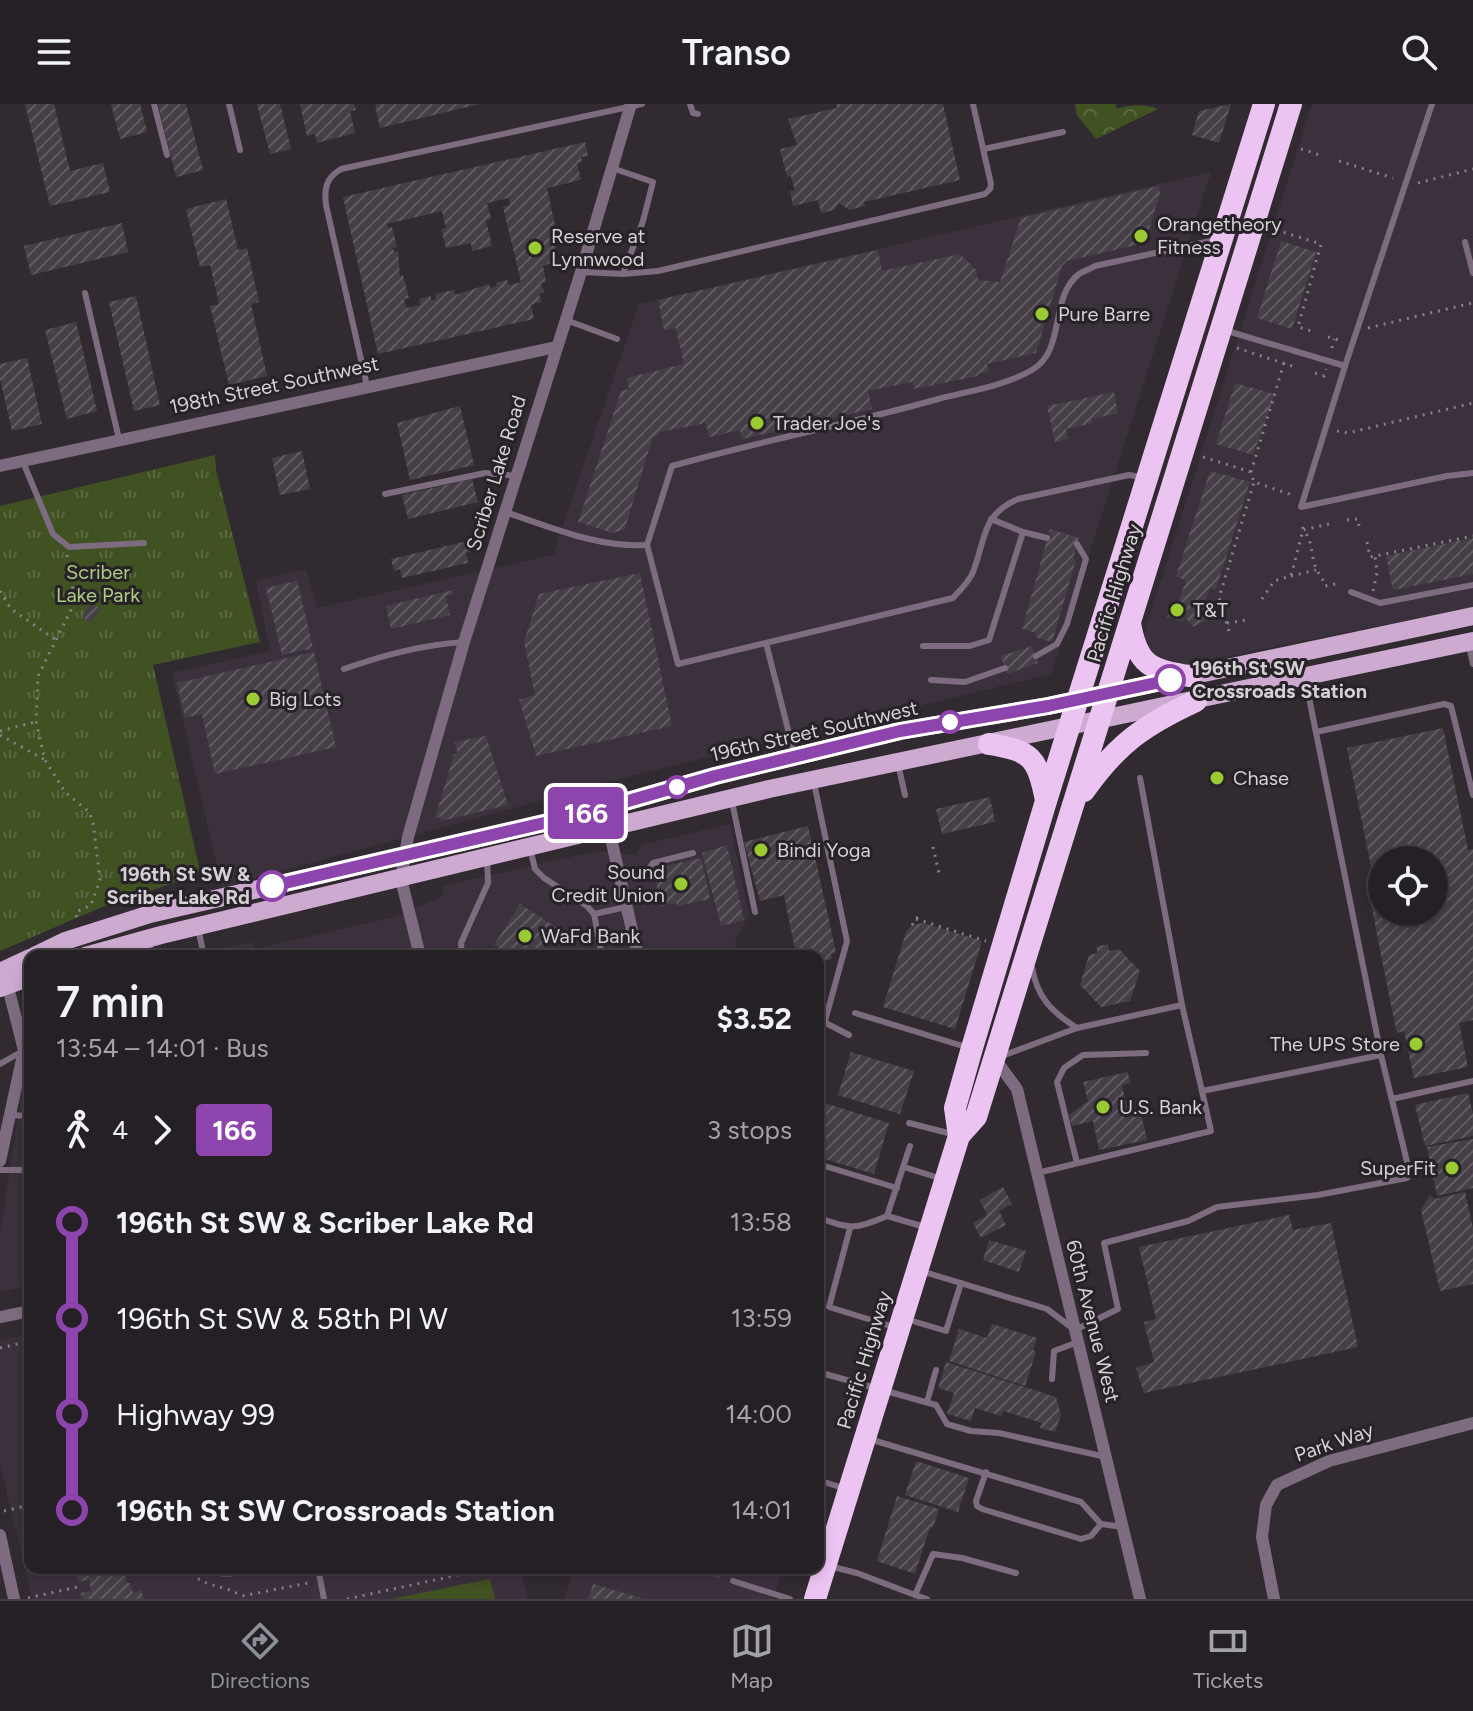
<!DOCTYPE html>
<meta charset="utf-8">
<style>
:root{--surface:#252025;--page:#2d282d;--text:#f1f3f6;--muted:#a3a3a7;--line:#423e42;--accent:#8c9099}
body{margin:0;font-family:Figtree,sans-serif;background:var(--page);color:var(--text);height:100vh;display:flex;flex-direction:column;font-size:30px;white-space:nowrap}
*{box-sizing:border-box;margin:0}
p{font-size:26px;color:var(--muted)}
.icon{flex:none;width:44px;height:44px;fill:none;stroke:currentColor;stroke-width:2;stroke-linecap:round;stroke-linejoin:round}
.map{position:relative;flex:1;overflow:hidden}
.details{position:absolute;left:24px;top:846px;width:800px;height:624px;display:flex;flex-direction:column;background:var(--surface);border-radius:16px;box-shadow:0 4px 12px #0003,0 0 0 2px var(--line)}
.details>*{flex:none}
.badge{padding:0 16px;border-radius:6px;font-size:28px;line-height:52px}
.buttons{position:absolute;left:1368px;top:742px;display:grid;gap:16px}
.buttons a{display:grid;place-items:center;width:80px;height:80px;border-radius:50%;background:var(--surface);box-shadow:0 4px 12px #0003,0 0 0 2px var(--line);font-size:40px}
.map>.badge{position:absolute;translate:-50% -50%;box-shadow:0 0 0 4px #fff}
.legs{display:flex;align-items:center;gap:12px;height:88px;padding:0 32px;font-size:26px}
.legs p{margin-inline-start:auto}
.headline{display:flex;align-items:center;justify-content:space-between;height:136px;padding:0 32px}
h1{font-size:44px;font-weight:600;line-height:60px}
ul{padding:0 32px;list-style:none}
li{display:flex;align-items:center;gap:28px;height:96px;font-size:30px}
li i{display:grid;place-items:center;width:12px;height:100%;margin:0 10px;background:currentColor}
li i::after{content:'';width:20px;height:20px;margin:-10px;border:6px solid;border-radius:50%;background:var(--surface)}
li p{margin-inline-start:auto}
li:first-child i{background:linear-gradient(#0000 50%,currentColor 0)}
li:last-child i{background:linear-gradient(currentColor 50%,#0000 0)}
header{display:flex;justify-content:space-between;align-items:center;height:104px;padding:0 32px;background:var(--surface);font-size:36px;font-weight:600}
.tabs{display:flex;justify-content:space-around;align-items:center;height:112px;border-top:2px solid var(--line);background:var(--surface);font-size:22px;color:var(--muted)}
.tabs a{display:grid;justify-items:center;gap:4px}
.tabs .on{color:var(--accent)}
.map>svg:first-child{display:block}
.built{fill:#3b313d}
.grass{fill:#405122}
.forest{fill:url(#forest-crowns)}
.park{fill:url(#park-tufts)}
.building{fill:url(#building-hatch);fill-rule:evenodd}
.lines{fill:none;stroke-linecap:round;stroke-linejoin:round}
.path{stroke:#878287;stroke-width:3;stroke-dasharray:2 6;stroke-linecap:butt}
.lane{stroke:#7d6c7f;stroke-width:6}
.street{stroke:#7d6c7f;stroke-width:12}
.primary{stroke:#cdabd1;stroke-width:18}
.highway{stroke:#ecc4f2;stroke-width:22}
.line-1-casing{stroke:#fff;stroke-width:18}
.line-1{stroke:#8e44ad;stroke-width:12}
.poi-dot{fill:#9bcb33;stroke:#272128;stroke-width:3}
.stop-1-dot{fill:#fff;stroke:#8e44ad;stroke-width:4}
.labels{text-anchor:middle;stroke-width:6;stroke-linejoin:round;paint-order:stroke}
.poi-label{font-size:20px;fill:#d4d0d4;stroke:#272128;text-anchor:start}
.street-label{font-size:20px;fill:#d4d0d4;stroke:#272128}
.park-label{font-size:20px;fill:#aecc80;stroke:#272128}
.stop-label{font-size:20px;font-weight:bold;fill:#d4d0d4;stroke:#272128;text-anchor:start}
</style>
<header><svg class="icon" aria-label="menu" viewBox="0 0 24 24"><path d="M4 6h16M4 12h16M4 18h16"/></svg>Transo<svg class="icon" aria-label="search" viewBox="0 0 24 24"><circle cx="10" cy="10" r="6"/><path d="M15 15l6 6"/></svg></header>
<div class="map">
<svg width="1473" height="1495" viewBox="0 0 1473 1495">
<defs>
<pattern id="forest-crowns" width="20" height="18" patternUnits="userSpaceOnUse" patternTransform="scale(2)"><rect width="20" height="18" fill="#405122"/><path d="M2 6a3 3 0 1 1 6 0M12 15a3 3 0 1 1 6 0" fill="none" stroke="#5b6941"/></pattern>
<pattern id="park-tufts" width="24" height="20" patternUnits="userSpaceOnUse" patternTransform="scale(2)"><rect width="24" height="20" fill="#405122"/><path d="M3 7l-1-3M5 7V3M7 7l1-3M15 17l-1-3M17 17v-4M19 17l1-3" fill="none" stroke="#5b6941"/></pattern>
<pattern id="building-hatch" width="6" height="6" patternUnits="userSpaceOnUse" patternTransform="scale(2)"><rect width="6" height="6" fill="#463f47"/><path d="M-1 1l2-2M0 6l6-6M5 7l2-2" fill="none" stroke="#605a61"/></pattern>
</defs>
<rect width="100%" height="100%" fill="#312b31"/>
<g class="built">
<path d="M1312,0H1473V503L1178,562L1157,559L1144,534L1145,527Z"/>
<path d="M1211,68L1051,570L635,671L222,783L172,569L270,547L256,477L306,465L317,504L553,451L639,200Z"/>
<path d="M730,720L749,811L735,836L740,852H188L252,838L255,845L398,812L443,792L442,782L597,747L636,751L641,741Z"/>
<path d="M30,930V1181L0,1188V1133Z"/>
<path d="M30,1230V1464H520L528,1495H32L0,1359V1237Z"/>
<path d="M573,1464H783L773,1495H565Z"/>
</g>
<path class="grass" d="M490,1475L495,1495H391Z"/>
<path class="forest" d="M1075,0H1115L1117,5C1130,0 1146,0 1158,5L1096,35L1077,11Z"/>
<path class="park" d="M215,351L216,366L260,538L153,561L200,767L180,777L102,803L0,847V402Z"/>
<g class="building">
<path d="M25,0H54L70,67L103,59L110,88L50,102Z"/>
<path d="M111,0H140L147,28L120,35Z"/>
<path d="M158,0H186L203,66L176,73Z"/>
<path d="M257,0H280L291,45L270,50Z"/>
<path d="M300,0H354L356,6L350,7L355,29L317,39L315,30L307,32Z"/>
<path d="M480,0L380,24L375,1L378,0Z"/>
<path d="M836,0H943L960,76L864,98L865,102L849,106L839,99L834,106L821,109L818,96L793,102L790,87H795L791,72L787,73L780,45L797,41L788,15L837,4Z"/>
<path d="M1231,0L1219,39L1192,31L1199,7Z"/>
<path d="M585,38L588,52L581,53L582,58L577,59L581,76L547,84L556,126L552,127L556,144L551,159L543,162L546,178L541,179L544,188L539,190L541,198L531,201L534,215L378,250L343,93ZM509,94L510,101L503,103L521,178L509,181L507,176L496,179L497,182L490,184L489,180L455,191L454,186L435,190L436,195L431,196V192L419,195L420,201L406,204L404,195L409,194L403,171L400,172L398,147L394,148L393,144L397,143L392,123L388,124L387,120L442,107L446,124L441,125L446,144L471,139L472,147L492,142L486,116L491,115L487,99Z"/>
<path d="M1159,82L1160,89L1145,139L1067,157L1062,162L1036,249L987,260L989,267L978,270V272L914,285L912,278L868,287L872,305L820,317L818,311L775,321L777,327L742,335L740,326L709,333L706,319L660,328L652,335L625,425L613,429L578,418L621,287L629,285L627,274L684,260L676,224L664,226L658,196L878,146L882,167L960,150L976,166L978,176L1000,178L1021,114Z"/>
<path d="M226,95L238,146L247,144L259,198L251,200L267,272L229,281L210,202L219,200L210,161L200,163L186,105Z"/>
<path d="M122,119L128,148L31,171L24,142Z"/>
<path d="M1281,137L1316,148L1292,225L1257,214Z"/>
<path d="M136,192L160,301L134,307L109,198Z"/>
<path d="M76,218L97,307L67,315L45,226Z"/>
<path d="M27,254L42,320L12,327L0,275V260Z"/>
<path d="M1235,279L1275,290L1253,351L1216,340Z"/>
<path d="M1114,288L1118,309L1092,315L1093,319L1066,325L1068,335L1055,338L1047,302Z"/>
<path d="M460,302L474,361L410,376L397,319Z"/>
<path d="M302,347L310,385L280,391L272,354Z"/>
<path d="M1210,367L1250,378L1216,485L1210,484L1205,498L1215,512L1193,523L1184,512L1183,518L1167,513L1174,499L1177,500L1186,477L1176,472Z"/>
<path d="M472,375L478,398L408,415L402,391Z"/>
<path d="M1050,425L1079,434L1073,455L1076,456L1052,538L1035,533L1036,529L1022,525Z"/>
<path d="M1473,434V470L1393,486L1386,452Z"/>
<path d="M468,437L470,448L466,449L468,459L402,474L400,465L394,467L391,455Z"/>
<path d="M640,469L672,622L536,652L519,596L535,591L524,538L539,490Z"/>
<path d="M297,477L313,544L282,551L266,484Z"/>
<path d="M453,486L454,490L446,492L450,511L391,525L386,502Z"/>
<path d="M92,499L101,505L90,519L82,512Z"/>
<path d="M1032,542L1038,559L1007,570L1001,552Z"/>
<path d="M314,548L336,643L215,670L202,610L185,614L177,579Z"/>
<path d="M1443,624L1468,746L1473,745V916L1459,919L1468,963L1414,974L1404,927L1397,929L1392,906L1366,775L1378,773L1377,766L1372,767L1347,644ZM1382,756H1434V808H1382Z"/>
<path d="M486,632L508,701L441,717L440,713L435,714L454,650H458L454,638Z"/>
<path d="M990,693L995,718L942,730L936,705Z"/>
<path d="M808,722L836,848L831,850L832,855L818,858V852L790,850L795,846L784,791L760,797L744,738Z"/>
<path d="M727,741L744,816L721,822L702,749Z"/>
<path d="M701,754L710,795L677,802V799L661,802L653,765Z"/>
<path d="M520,800L556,823L538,852H513L494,841Z"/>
<path d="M923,819L982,837L955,925L883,903L906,828L912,821Z"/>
<path d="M1108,840L1109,847L1119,845L1140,867L1130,897L1101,903L1080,881L1089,851L1098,849L1096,843Z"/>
<path d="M851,948L914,967L900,1010L838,991Z"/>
<path d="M1128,968L1130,979L1122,981L1129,1012L1141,1010L1147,1036L1099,1046L1093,1017L1072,1022L1069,1011L1088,997L1083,978Z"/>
<path d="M1468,989L1473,1010V1032L1425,1042L1415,1001Z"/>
<path d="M818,997L889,1019L874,1070L818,1053Z"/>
<path d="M1473,1035V1084L1437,1092L1427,1043Z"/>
<path d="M1003,1083L1012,1100L999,1107L1006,1121L981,1134L973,1119L987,1111L980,1096Z"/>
<path d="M1465,1088L1473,1124V1180L1440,1187L1421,1106L1430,1091L1434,1095Z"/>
<path d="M1289,1111L1293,1126L1331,1119L1358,1243L1144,1289L1136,1264L1154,1258L1144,1218L1156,1215L1139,1143Z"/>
<path d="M989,1136L1026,1147L1019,1168L983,1156Z"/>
<path d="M992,1220L1037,1234L1033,1246L1036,1248L1025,1282L949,1257L959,1225L987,1234Z"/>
<path d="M946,1258L1056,1293L1061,1311L1055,1328L1040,1324L1042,1319L1003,1307L1001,1312L975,1304L971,1317L947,1310L954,1289L938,1284Z"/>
<path d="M916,1357L969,1374L958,1408L905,1391Z"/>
<path d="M897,1392L939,1405L933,1424L930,1423L915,1470L877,1457Z"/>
<path d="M75,1464H128L129,1467L125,1468L127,1479H130L133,1489L141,1486L144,1495H82L81,1489L91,1487L89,1476L78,1478Z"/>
<path d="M687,1464H723L720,1475Z"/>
<path d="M593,1480L641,1494L640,1495H588Z"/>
</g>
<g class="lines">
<g class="path">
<path d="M1301,45L1323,52"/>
<path d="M1339,57L1393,74"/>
<path d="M1418,79L1473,65"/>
<path d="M1276,126L1321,140L1298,223L1311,227"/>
<path d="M1368,224L1472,199"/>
<path d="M1328,233L1342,237"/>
<path d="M1237,244L1298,264"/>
<path d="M1332,244L1334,235"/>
<path d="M1284,259L1251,368L1254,378L1289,390L1291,395"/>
<path d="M1315,269L1324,272L1326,265"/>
<path d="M1337,327L1348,329L1473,299"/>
<path d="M1203,353L1251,368"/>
<path d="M1347,416L1358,415L1359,422"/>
<path d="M1329,420L1303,426C1314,437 1310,451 1316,464C1319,471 1323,474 1325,482L1340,479"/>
<path d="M1367,438L1370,453L1473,432"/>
<path d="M67,451L75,498L38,572L36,618L45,656L65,688L89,708L93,718L100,776L91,801L76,808L77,816"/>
<path d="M1291,472L1316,466"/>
<path d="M0,487L11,505L56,536"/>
<path d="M1373,487L1377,469L1375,452"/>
<path d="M1262,495L1274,477L1291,472L1303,426L1302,417"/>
<path d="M1227,519L1246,516"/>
<path d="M1229,527L1219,494L1254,378"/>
<path d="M0,627L35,618"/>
<path d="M0,631L45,656"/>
<path d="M933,743L939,769L935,771"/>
<path d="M916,815L986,837"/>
<path d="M912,821L919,811"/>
<path d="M0,1244L30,1237"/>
<path d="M4,1407L30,1401"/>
<path d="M186,1464C204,1485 220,1479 242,1492L308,1479"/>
<path d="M28,1494L82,1482"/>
<path d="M347,1495L467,1469L471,1464"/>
</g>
<g class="lane">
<path d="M154,0L167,51"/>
<path d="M229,0L240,46"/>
<path d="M690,0L693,9L698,10"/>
<path d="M984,45L1063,28"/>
<path d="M612,64L653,78L643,117L623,170"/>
<path d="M1465,138L1473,169"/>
<path d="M581,168L623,170L658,167L985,90L990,85L991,80L973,0"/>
<path d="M85,189L119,335"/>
<path d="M566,216L617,235"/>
<path d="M1224,226L1345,262L1432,0"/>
<path d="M1345,262L1301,403L1447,372L1473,369"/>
<path d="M367,282L326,101C324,84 326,74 341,65L642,0"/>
<path d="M23,358L53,430L69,443L144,439"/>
<path d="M1140,373L1129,371L1018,395C981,411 986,435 973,468C969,478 960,486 953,494L678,560L647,441L672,362C760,337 850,320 938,295C969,287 1004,282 1032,266C1066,247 1049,193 1079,170C1084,167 1090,165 1095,162L1215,136"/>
<path d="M385,390L485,369L517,372"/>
<path d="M505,408C551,423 598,444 647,441"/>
<path d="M1023,428L1047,434"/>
<path d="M1351,488L1380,499L1473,481"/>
<path d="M766,539L794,649"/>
<path d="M923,542H970L989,536L1023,428L991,415"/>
<path d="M1469,542L1473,560"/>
<path d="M1036,552L1057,540L1067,520L1086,455L1077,440"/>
<path d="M344,565C384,551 421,541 464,538"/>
<path d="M931,576L965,578L1005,564"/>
<path d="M1316,628L1444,600L1451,602L1473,691"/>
<path d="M898,660L905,691"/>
<path d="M1140,674L1182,901"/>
<path d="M814,679L847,837L825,917"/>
<path d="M732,698L755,808"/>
<path d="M530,744L535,765L544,774L587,802L594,810L602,852"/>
<path d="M620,776L646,769L653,759L693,749"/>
<path d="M594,810L626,803"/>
<path d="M198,824L204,852"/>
<path d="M149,838L151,852"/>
<path d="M462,852L461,839L488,779L487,754"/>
<path d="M1032,863C1037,894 1052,908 1077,924"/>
<path d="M855,909L966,943"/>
<path d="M818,915L849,931"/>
<path d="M1002,952L1077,924L1182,901L1202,987"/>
<path d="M0,960L21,948"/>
<path d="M1392,995L1473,977"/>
<path d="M10,1011L30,1012"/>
<path d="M909,1019L956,1031"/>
<path d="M910,1042L887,1112L925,1123"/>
<path d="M1077,1059L1057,978L1064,964L1083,951L1146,949"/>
<path d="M818,1060L897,1084"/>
<path d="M904,1063L942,1075"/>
<path d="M0,1066H30"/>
<path d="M1037,1069L1211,1027L1202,987L1381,951L1305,574"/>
<path d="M818,1114C852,1125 854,1126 887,1112"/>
<path d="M850,1124L829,1203L897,1224"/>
<path d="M924,1168L1047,1205L1075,1226L1118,1205L1104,1139L1188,1117L1217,1103L1318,1091L1407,1074L1409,1066L1381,951"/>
<path d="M906,1215L946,1227L961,1179"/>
<path d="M818,1268L936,1301L947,1320L971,1327L999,1329L1106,1353"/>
<path d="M1052,1275L1054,1247L1078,1238"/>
<path d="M927,1298L936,1266"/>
<path d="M869,1335L1081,1398L1101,1420L1123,1423"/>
<path d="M986,1368L976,1397L977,1402L982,1405L1081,1435L1091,1432L1101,1420"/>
<path d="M818,1376L846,1385"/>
<path d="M829,1462L857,1469L915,1491L933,1450L962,1454L1016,1469"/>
<path d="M208,1464C222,1475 241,1467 258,1464"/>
<path d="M318,1464L324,1495"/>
<path d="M733,1477L790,1495"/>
<path d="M915,1491L927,1495"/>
</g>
<g class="street">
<path d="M0,362L556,243"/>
<path d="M609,726L638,852"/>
<path d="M420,852L401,775L408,733L464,538L581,168L631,0"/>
<path d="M995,955L1017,985L1140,1495"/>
<path d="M0,1057L24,946L8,883"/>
<path d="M0,1213L30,1207"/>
<path d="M0,1431L14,1495"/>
<path d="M1274,1495L1262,1433L1266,1401L1277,1381L1329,1357L1473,1319"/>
</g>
<g class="primary">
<path d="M34,852L65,837L150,810L583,710L715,672L900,627L1048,602L1473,512"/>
<path d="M85,852L161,831L769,685L1473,537"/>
<path d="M0,868L30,854"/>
<path d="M0,884L30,873"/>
</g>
<g class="highway">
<path d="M1130,519C1137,560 1150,567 1190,572"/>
<path d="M989,640C1032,647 1037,653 1046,696"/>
<path d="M1084,687C1117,640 1144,621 1196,597"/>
<path d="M959,1032L955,1004L972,944L1046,697L1264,0"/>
<path d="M815,1495L959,1032L976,1013L1291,0"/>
</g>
</g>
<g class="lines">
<g class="line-1-casing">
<path id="line-1" d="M272,782L583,710L715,672L900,627L1048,602L1170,576"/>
</g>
<use href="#line-1" class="line-1"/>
</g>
<g class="poi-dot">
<circle cx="1141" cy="132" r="8"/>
<circle cx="535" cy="144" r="8"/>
<circle cx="1042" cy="210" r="8"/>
<circle cx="757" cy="319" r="8"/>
<circle cx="1177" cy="506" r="8"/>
<circle cx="253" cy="595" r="8"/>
<circle cx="1217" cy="674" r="8"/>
<circle cx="761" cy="746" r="8"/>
<circle cx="681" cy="780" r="8"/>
<circle cx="525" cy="832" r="8"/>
<circle cx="1416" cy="940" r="8"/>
<circle cx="1103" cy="1003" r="8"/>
<circle cx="1452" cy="1064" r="8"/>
</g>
<g class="stop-1-dot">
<circle cx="1170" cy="576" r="14"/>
<circle cx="950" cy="618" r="10"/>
<circle cx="677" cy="683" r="10"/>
<circle cx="272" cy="782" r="14"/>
</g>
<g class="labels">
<g class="poi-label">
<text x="1157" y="127">Orangetheory<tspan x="1157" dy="23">Fitness</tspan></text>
<text x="551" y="139">Reserve at<tspan x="551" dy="23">Lynnwood</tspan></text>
<text x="1058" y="217">Pure Barre</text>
<text x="773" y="326">Trader Joe's</text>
<text x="1193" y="513">T&amp;T</text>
<text x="269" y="602">Big Lots</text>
<text x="1233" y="681">Chase</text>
<text x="777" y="753">Bindi Yoga</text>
<text x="665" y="775" text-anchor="end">Sound<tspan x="665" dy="23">Credit Union</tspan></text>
<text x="541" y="839">WaFd Bank</text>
<text x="1400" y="947" text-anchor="end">The UPS Store</text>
<text x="1119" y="1010">U.S. Bank</text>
<text x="1436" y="1071" text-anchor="end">SuperFit</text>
</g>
<g class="street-label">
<text transform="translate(274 281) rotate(-12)" y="7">198th Street Southwest</text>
<text transform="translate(496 369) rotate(-73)" y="7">Scriber Lake Road</text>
<text transform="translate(1114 489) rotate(-73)" y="7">Pacific Highway</text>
<text transform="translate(814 627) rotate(-13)" y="7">196th Street Southwest</text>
<text transform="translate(1093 1217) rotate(76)" y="7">60th Avenue West</text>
<text transform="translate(864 1256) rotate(-73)" y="7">Pacific Highway</text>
<text transform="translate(1334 1338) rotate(-19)" y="7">Park Way</text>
</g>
<g class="park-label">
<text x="98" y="475">Scriber<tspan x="98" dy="23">Lake Park</tspan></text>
</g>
<g class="stop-label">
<text x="1192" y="571">196th St SW<tspan x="1192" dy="23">Crossroads Station</tspan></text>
<text x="250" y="777" text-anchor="end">196th St SW &amp;<tspan x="250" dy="23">Scriber Lake Rd</tspan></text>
</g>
</g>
</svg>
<div class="buttons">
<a><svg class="icon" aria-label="locate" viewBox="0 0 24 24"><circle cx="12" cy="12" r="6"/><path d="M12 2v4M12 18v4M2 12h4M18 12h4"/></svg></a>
</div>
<b class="badge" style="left:586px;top:709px;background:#8e44ad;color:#fff">166</b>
<section class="details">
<div class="headline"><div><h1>7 min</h1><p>13:54 – 14:01 · Bus</p></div><b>$3.52</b></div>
<div class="legs"><svg class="icon" aria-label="walk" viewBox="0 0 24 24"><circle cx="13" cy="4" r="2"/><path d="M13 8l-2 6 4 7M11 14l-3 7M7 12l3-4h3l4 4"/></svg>4<svg class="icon" aria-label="forward" viewBox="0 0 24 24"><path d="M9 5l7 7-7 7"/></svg><b class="badge" style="background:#8e44ad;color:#fff">166</b><p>3 stops</p></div>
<ul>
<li><i style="color:#8e44ad"></i><b>196th St SW &amp; Scriber Lake Rd</b><p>13:58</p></li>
<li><i style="color:#8e44ad"></i><span>196th St SW &amp; 58th Pl W</span><p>13:59</p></li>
<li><i style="color:#8e44ad"></i><span>Highway 99</span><p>14:00</p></li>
<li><i style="color:#8e44ad"></i><b>196th St SW Crossroads Station</b><p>14:01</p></li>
</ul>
</section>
</div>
<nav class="tabs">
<a class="on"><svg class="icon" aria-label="directions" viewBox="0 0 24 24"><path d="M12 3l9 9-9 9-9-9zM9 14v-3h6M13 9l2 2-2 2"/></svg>Directions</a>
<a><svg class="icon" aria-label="map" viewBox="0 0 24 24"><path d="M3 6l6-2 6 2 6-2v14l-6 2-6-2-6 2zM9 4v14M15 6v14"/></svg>Map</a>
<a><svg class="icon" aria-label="tickets" viewBox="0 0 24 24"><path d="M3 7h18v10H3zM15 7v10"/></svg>Tickets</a>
</nav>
